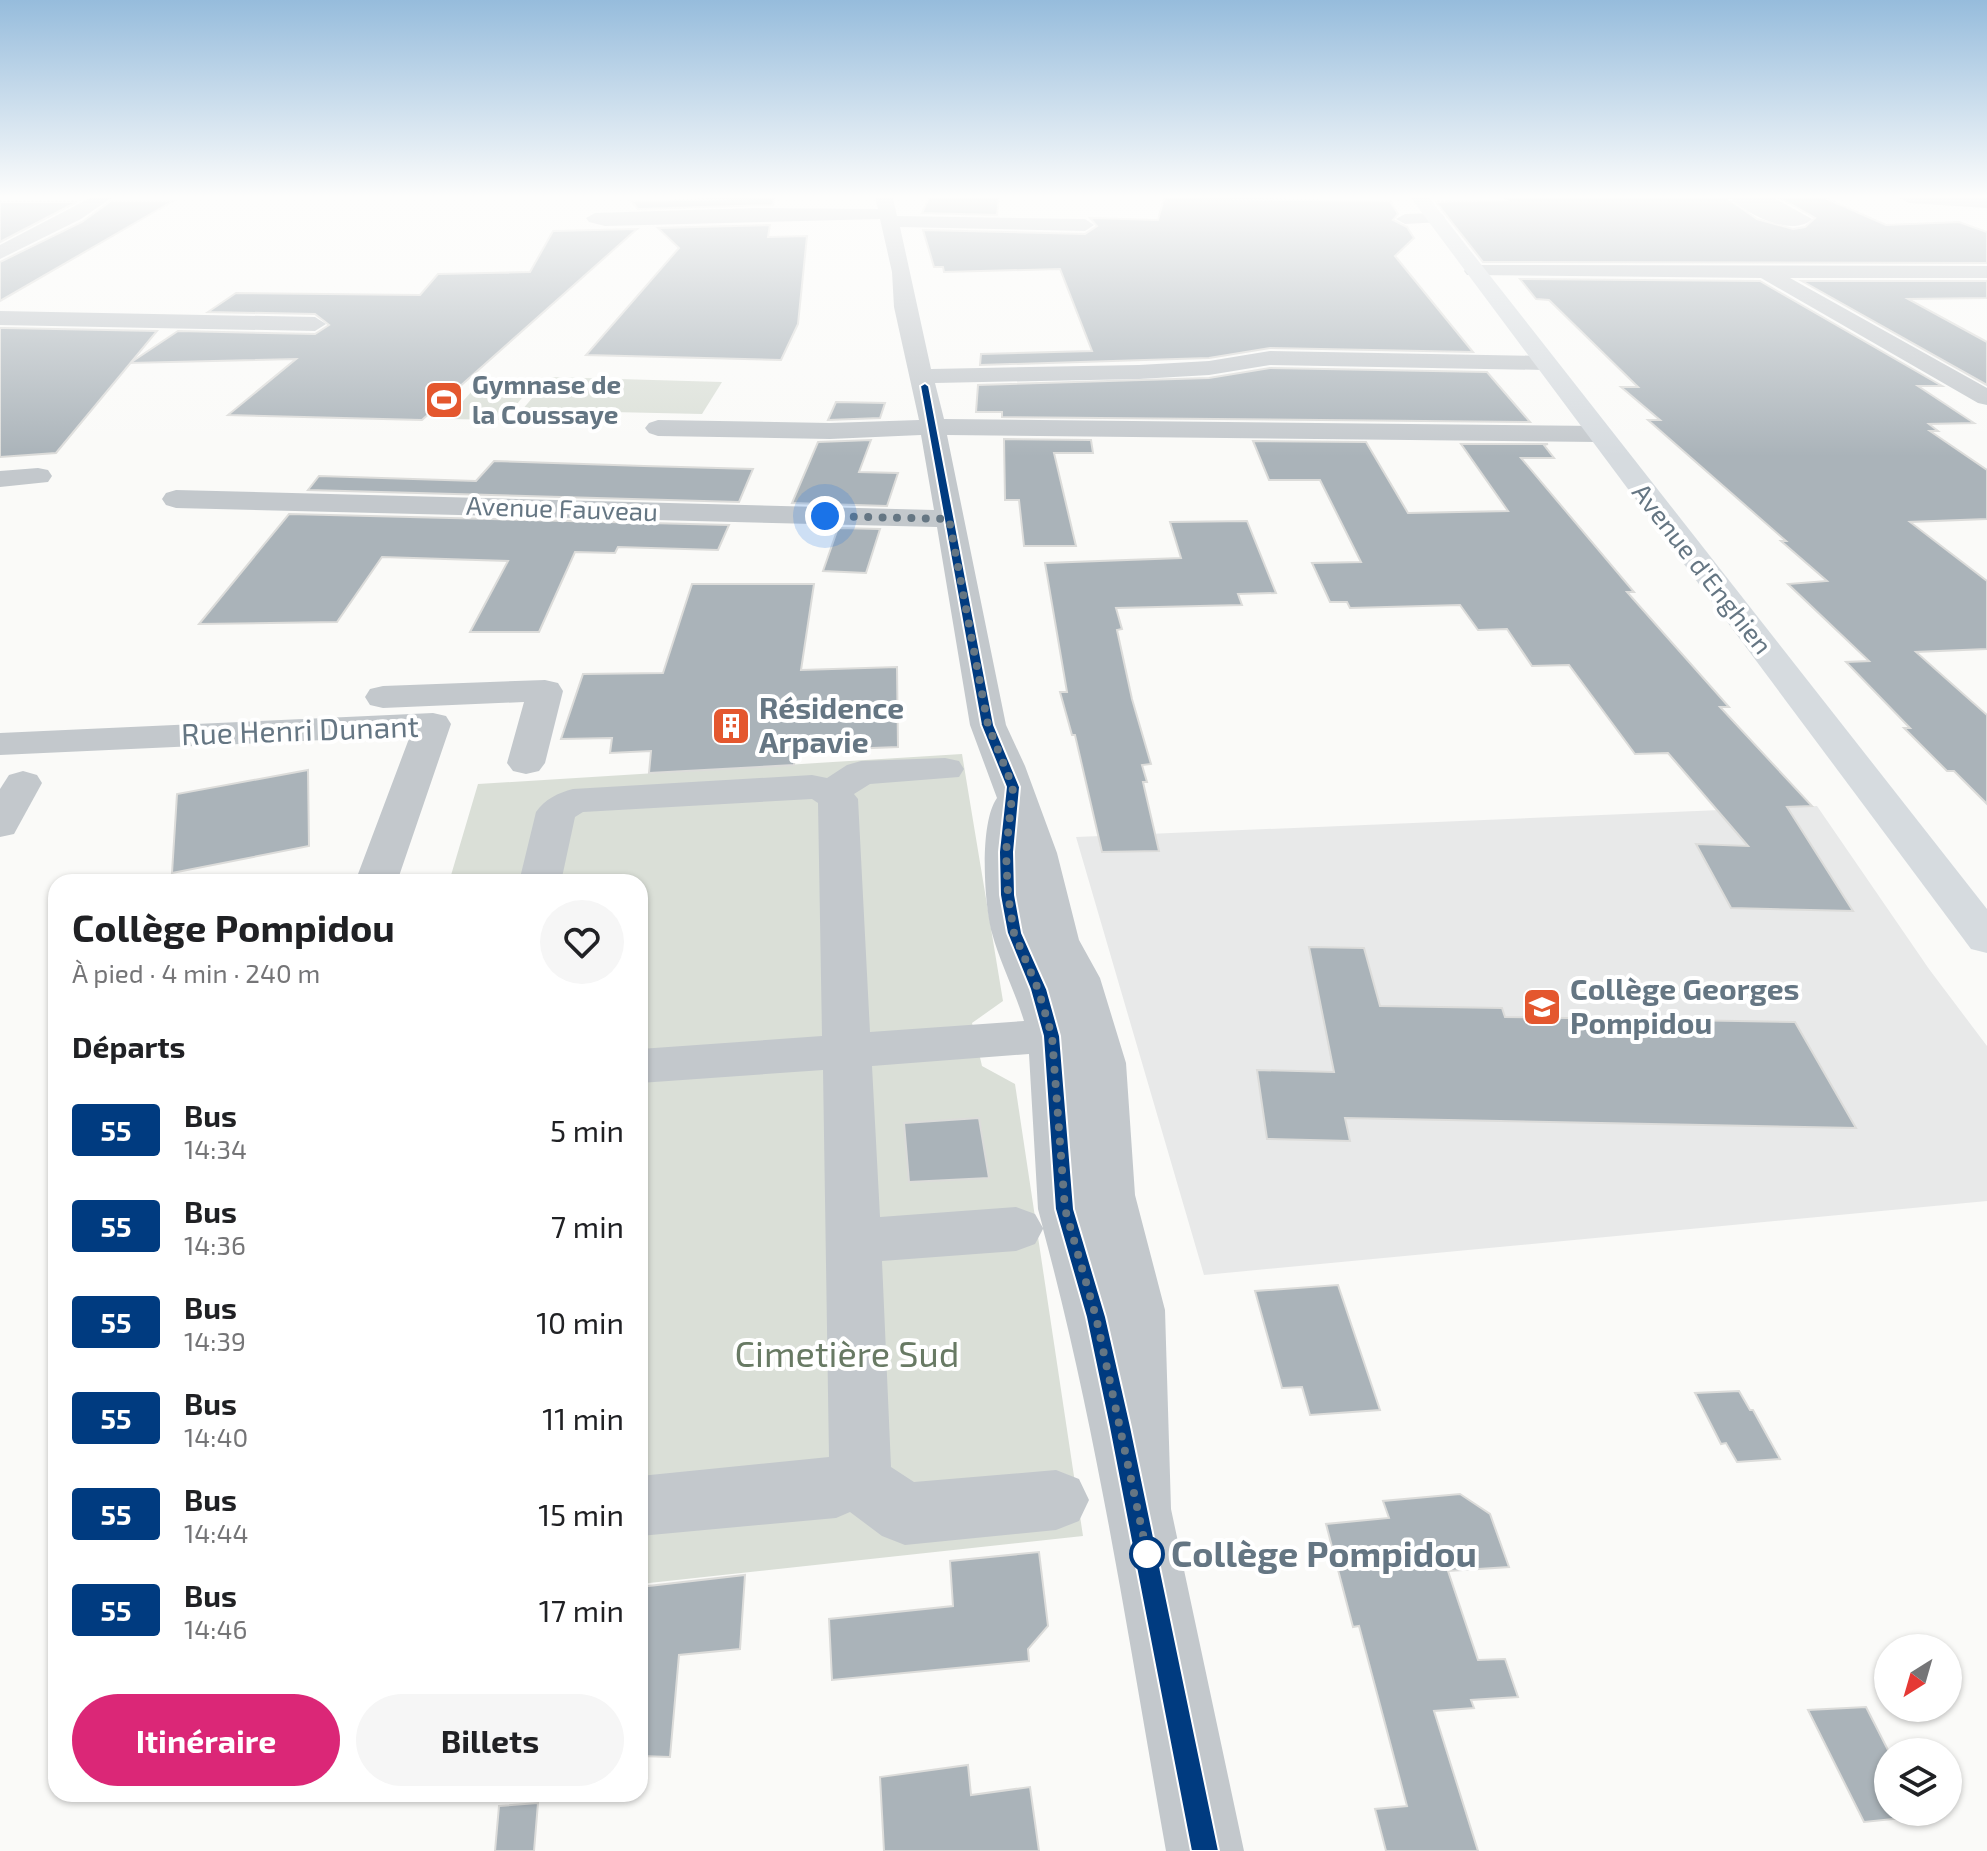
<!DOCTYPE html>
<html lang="fr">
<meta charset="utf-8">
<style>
:root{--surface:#fff;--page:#f6f6f6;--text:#202124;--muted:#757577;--accent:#db2777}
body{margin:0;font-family:"Exo 2",sans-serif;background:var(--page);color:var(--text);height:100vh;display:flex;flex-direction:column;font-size:30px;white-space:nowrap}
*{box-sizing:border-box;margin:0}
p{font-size:26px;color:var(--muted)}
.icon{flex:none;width:44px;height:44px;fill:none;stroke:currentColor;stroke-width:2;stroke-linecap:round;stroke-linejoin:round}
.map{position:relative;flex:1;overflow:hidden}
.sheet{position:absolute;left:48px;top:874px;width:600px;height:928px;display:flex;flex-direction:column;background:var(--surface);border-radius:24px;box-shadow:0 2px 6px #0004}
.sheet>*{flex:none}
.badge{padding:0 16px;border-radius:6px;font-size:28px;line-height:52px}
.needle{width:52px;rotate:217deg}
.buttons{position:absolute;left:1874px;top:1634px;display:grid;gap:16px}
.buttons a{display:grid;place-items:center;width:88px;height:88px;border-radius:50%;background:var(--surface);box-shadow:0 2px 6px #0004;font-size:40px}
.you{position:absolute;width:40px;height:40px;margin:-20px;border:6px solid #fff;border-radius:50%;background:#1a73e8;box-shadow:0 0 0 12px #1a73e833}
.map>.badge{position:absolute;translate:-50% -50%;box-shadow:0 0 0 4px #fff}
h2{padding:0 24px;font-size:30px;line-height:72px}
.round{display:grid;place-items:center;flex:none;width:84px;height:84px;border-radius:42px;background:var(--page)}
.overview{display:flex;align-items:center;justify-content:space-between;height:136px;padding:0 24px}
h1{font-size:38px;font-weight:700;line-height:60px}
.action{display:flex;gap:16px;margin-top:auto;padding:16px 24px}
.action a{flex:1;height:92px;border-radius:48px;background:var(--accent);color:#fff;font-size:32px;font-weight:700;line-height:92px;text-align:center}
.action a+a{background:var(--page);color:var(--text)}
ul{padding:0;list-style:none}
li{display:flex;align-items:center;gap:24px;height:96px;padding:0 24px}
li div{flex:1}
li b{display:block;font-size:30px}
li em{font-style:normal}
li .badge{min-width:88px;font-weight:700;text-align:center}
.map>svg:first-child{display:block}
.built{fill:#e8e9e9}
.green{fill:#dadfd7}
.building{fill:#aab3b9;stroke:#dcdcda;stroke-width:2}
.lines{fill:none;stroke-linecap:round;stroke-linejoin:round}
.minor{fill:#c3c8cc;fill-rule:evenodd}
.major{fill:#d6dbdf;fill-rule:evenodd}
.line{fill:#003b80;stroke:#fff;stroke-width:2}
.walk{stroke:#657683;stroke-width:8;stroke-dasharray:0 14.4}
.stop-dot{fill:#fff;stroke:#003b80;stroke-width:4}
.labels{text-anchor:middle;stroke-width:8;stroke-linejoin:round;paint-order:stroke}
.far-poi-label{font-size:26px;font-weight:bold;fill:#657683;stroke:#fff;text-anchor:start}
.far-street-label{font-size:26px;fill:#657683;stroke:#fff}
.poi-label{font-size:30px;font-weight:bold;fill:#657683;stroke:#fff;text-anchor:start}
.street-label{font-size:30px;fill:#657683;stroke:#fff}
.near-park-label{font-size:36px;fill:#687a64;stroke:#fff}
.near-stop-label{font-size:36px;font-weight:bold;fill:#657683;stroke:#fff;text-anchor:start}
</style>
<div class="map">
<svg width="1987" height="1851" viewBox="0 0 1987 1851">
<rect width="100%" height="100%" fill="#fafaf8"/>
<path class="built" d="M1817,806L1929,969L1987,1046V1201L1204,1275L1076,837Z"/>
<g class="green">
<path d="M550,377L722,382L702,414L522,410Z"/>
<path d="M481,381L535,382L504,420L447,419Z"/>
<path d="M962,754L1003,1001L972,1023L982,1066L1015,1084L1083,1536L640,1584V882H449L478,784Z"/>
</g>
<g class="building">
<path d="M774,198L773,205L638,209L631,201Z"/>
<path d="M929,198H999L997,215L922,213Z"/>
<path d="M1164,198L1390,201L1398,214L1393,220L1407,227L1414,238L1395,256L1473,352L1270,348L1209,358L980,365L981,354L1092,351L1060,269L944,272L943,267H934L923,230L1085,234L1097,226L1090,218L1158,220Z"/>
<path d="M1505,198H1727L1757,219L1793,229L1805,227L1815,218L1780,198H1825L1886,225L1959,222L1987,232V263L1483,262L1436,202L1507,200Z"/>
<path d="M111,201H173L0,301V262L82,222Z"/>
<path d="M0,202H77L0,242Z"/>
<path d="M770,225L768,237L807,236L798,324L781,360L586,355L679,248L658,228Z"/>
<path d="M637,229L422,420L228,415L296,359L130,363L178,331L315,334L329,325L315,314L208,312L236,293L420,295L438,274L530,272L553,231Z"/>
<path d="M1520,279L1760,281L1942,386H1918L1974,423L1929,424L1938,431H1930L1987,470V519L1910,522L1987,581V649L1916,652L1987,715V804L1954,771H1947L1904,728H1910L1846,662L1869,661L1788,584L1827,581L1781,541H1786L1648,420H1660L1621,387H1638L1549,300L1536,299Z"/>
<path d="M1802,281H1987V298L1908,299L1987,342V385Z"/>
<path d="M0,328H5L157,331L56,453L0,457Z"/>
<path d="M1270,368L1487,372L1530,422L1002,417V412H976L978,385L1209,378Z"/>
<path d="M836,402L885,403L880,418L828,420Z"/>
<path d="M1004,439L1091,440L1093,453H1054L1076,546H1024L1019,500H1005Z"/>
<path d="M871,440L859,472L898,473L887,506L792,503L818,442Z"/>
<path d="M1253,441L1366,442L1408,513L1508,511L1461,444H1548L1544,445L1554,458H1521L1634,592H1627L1729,707H1720L1812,806L1787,807L1853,911L1731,908L1696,844L1748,846L1668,753L1635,754L1569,665L1532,666L1507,629L1478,630L1460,605L1350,608L1347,602H1330L1312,563L1361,562L1320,480H1269Z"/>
<path d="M494,461L644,466L753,469L739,502L308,490L319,476L476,481Z"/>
<path d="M289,514L729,525L718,550L618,547L615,553L575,552L539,632H470L508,561L382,557L337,622L199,624Z"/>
<path d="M1247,521L1276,593L1238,594L1242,605L1116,608L1122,629L1117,630L1132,699L1151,764L1142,765L1147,782H1143L1159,851L1102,852L1075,735H1072L1060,692H1067L1045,563L1181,558L1170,522Z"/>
<path d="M838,528L880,529L866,573L823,571Z"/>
<path d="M692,584H814L801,670L897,667L898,747L796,751L794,765L649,773L651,751L610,753L612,738L561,739L583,674L663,673Z"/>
<path d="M308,770L309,846L172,873L177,794Z"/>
<path d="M1309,947L1364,948L1380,1006L1502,1008L1505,1017L1795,1022L1856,1128L1345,1118L1350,1141L1267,1139L1257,1070L1334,1072Z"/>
<path d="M979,1118L989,1178L909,1182L904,1123Z"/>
<path d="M1338,1285L1380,1410L1310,1415L1302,1387L1282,1388L1255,1291Z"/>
<path d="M1739,1391L1750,1410H1753L1780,1459L1737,1462L1726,1443L1721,1444L1695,1393Z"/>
<path d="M1460,1494L1490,1514L1509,1567L1448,1571L1478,1660L1505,1659L1518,1697L1471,1700L1474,1708L1434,1711L1478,1851H1386L1375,1809L1407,1806L1359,1626L1353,1627L1326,1524L1389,1518L1383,1501Z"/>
<path d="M1039,1552L1048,1626L1028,1649L1029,1661L832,1680L829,1619L953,1606L950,1561Z"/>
<path d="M745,1575L740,1649L679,1655L670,1757L640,1756V1587Z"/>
<path d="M1866,1707L1889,1752L1888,1812H1920L1923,1816L1864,1822L1808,1710Z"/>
<path d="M968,1765L971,1795L1030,1787L1039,1851H884L880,1777Z"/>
<path d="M538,1803L534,1851H495L499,1806Z"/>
</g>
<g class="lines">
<g class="minor">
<path d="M90,198H111L81,219L0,259V245Z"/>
<path d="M875,198H893L897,216L1085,219L1094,225L1085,231L900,227L931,369L1139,365L1209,361L1270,351L1545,356L1553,358L1557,363L1553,368L1545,370L1270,365L1209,375L1139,379L935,383L944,419L1599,426L1608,428L1612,434L1608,440L1599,442L947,435L1006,725L1025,766L1057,853L1079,940L1100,978L1126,1063L1135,1195L1165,1310L1171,1509L1244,1851H1166C1129,1643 1098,1433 1043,1229L1035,1244L1016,1251L882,1261L891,1467L914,1482L1056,1470L1079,1479L1089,1500L1079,1521L1056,1530L905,1545L882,1536L850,1512L836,1518L640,1536V1476L829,1457L823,1070L640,1083V1049L822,1036L818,803L812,799L583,812L575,817L561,882H519L536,812C545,799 558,793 573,789L812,775L827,778L847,765L861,761L945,758L959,761L964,769L959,777L870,784L854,794L858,799L870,1032L1024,1021C1015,991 1000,963 992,933C984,903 979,823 997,798L970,725L937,527L176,508L166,505L162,499L166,493L176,490L934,510L921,435L830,439L658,436L649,433L645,428L649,423L658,420L830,423L919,420L894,307L892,272L880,219L605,226L589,222L586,218L595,213L754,208L878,209ZM1029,1054L1038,1209L1043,1228L1035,1214L1016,1207L880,1217L872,1066Z"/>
<path d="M1730,198H1774L1812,219C1793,238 1746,214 1730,198Z"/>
<path d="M1900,198H1987V208L1909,203Z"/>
<path d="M1436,213L1442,214L1445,218L1442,222L1405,224L1396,219L1405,214Z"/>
<path d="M1474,265L1987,266V278H1790L1987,388V405L1978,403L1761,278L1467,275L1464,271L1467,267Z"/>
<path d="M0,311L315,317L326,324L315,331L0,325Z"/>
<path d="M38,468L48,470L52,476L48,482L0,487V471Z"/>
<path d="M545,680L558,683L563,691L545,763L539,771L526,774L513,771L507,763L524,702L383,708L370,705L365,697L370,689L383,686Z"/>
<path d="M433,713L446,716L451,724L397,882H355L410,736L0,755V733Z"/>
<path d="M23,771L37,775L42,783L14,834L0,837V789L9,775Z"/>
</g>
<path class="major" d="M1411,198H1429L1987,909V953L1971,949Z"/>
</g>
<linearGradient id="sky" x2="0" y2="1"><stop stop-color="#96bcdc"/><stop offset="0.43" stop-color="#fdfdfc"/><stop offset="1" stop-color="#fdfdfc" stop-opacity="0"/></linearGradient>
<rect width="1987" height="457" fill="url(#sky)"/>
<path class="line" d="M925,383L929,386L994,725L1020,787L1014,852L1015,895L1022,933L1047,989L1060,1036L1074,1209L1106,1317L1131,1427L1219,1851H1191L1109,1427L1086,1317L1055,1209L1043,1036L1030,989L1007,933L1000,895L999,852L1006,787L981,725L920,386Z"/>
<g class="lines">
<path class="walk" d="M825,516L949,519L988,725L1013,787L1006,852L1008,895L1014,933L1038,989L1052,1036L1065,1209L1096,1317L1150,1567L1147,1554"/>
</g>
<defs>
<g id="stadium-square" transform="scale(2)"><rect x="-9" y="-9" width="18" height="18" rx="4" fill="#e4572e" stroke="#fff"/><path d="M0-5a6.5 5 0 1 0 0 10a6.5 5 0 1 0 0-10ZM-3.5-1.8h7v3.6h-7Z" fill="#fff"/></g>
<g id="building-square" transform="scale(2)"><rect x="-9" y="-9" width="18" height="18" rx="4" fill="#e4572e" stroke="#fff"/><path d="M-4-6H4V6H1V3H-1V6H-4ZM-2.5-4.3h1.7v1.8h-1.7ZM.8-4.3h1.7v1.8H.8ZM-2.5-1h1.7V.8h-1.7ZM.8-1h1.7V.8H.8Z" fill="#fff"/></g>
<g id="school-square" transform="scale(2)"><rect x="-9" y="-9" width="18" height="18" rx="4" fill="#e4572e" stroke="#fff"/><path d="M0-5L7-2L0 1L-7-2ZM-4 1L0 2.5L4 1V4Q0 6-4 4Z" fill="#fff"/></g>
</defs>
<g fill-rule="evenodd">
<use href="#stadium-square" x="444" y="400"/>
<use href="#building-square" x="731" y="726"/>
<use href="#school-square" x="1542" y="1007"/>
</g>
<circle class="stop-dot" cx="1147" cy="1554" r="16"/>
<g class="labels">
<g class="far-poi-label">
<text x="472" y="394">Gymnase de<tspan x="472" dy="30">la Coussaye</tspan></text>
</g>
<g class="far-street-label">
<text transform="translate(562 509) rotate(2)" y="9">Avenue Fauveau</text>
<text transform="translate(1702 569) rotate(52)" y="9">Avenue d'Enghien</text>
</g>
<g class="poi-label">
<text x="759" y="719">Résidence<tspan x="759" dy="34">Arpavie</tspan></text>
<text x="1570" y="1000">Collège Georges<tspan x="1570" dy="34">Pompidou</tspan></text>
</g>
<g class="street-label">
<text transform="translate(300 731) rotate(-2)" y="10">Rue Henri Dunant</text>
</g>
<g class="near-park-label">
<text x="847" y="1367">Cimetière Sud</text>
</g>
<g class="near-stop-label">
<text x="1171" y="1567">Collège Pompidou</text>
</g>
</g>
</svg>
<div class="buttons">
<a><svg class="needle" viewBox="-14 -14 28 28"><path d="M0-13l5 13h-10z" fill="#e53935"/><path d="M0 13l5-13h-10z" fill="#757577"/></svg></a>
<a><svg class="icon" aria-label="layers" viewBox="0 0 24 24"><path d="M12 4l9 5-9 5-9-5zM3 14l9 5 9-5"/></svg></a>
</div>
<div class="you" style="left:825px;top:516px"></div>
<section class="sheet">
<div class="overview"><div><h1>Collège Pompidou</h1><p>À pied · 4 min · 240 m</p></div><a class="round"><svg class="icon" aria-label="heart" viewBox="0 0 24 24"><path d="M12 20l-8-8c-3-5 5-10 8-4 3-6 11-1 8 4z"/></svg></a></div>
<h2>Départs</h2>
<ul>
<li><span class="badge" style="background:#003b80;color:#fff">55</span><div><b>Bus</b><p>14:34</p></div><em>5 min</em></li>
<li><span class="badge" style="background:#003b80;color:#fff">55</span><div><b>Bus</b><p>14:36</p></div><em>7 min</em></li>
<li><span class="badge" style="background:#003b80;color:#fff">55</span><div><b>Bus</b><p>14:39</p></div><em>10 min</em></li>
<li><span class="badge" style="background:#003b80;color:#fff">55</span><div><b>Bus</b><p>14:40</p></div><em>11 min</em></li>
<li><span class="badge" style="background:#003b80;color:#fff">55</span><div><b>Bus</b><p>14:44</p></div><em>15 min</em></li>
<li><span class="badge" style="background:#003b80;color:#fff">55</span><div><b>Bus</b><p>14:46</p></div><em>17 min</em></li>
</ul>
<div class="action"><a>Itinéraire</a><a>Billets</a></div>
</section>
</div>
